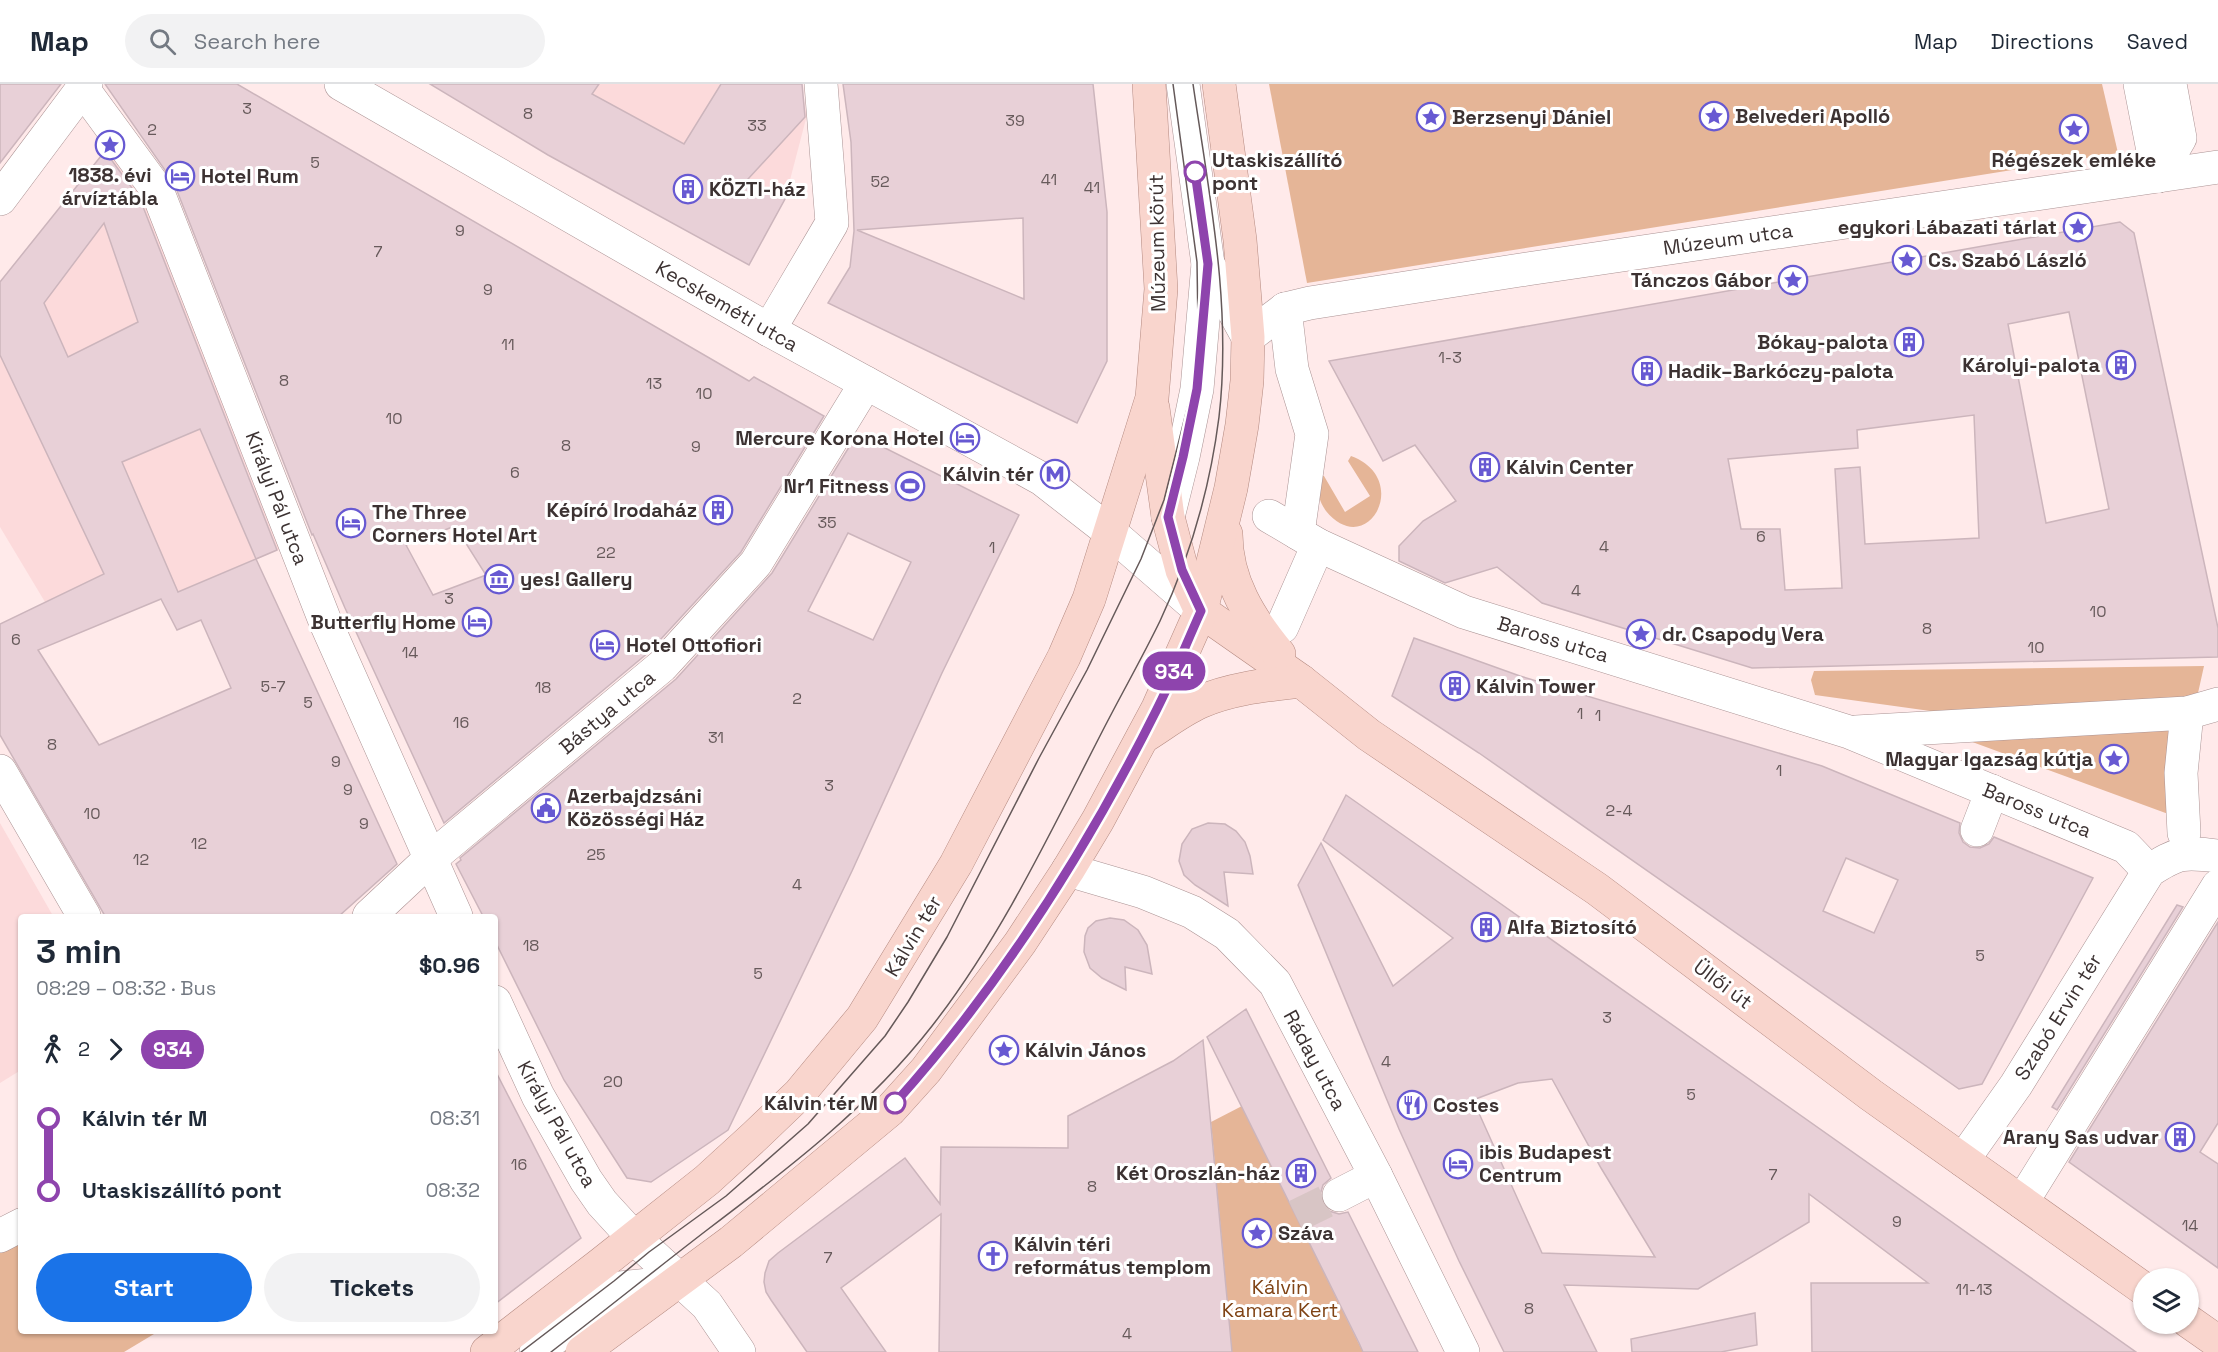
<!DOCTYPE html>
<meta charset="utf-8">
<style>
:root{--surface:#fff;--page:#f2f2f3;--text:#1f2937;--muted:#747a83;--line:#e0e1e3;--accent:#1a73e8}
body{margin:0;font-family:"Space Grotesk",sans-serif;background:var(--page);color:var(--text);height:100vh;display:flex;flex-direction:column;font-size:22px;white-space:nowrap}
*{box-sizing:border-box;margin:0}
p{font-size:20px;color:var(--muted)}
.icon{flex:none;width:33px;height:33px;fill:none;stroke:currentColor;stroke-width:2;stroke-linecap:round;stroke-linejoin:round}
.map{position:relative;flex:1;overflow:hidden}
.drawer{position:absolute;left:18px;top:830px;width:480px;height:420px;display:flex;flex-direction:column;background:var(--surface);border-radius:6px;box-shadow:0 2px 4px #0004}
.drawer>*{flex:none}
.badge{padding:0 12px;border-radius:20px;font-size:21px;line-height:39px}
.buttons{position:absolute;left:2133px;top:1184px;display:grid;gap:12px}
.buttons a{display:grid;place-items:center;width:66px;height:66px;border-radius:50%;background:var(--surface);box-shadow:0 2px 4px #0004;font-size:30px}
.map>.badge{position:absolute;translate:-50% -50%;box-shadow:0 0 0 3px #fff}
.legs{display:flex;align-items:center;gap:9px;height:66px;padding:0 18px;font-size:20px}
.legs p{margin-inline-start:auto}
.headline{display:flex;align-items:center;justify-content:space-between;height:102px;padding:0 18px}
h1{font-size:33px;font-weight:600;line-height:45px}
.cta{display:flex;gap:12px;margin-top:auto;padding:12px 18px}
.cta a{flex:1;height:69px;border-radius:36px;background:var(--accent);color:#fff;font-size:24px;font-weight:600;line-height:69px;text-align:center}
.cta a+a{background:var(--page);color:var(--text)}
ul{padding:0 18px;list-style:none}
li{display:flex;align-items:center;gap:21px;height:72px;font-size:22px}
li i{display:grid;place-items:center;width:9px;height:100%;margin:0 8px;background:currentColor}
li i::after{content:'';width:15px;height:15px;margin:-8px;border:4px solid;border-radius:50%;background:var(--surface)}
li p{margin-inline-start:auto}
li:first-child i{background:linear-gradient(#0000 50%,currentColor 0)}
li:last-child i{background:linear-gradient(currentColor 50%,#0000 0)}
header{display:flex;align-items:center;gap:36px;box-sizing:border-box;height:84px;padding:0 30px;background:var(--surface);border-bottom:2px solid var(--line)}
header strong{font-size:28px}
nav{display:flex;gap:33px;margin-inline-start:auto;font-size:21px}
.search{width:420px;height:54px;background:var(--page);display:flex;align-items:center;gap:15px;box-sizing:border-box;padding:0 21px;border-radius:33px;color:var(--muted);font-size:22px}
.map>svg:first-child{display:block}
.built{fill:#fcdadb}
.green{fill:#e5b597}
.building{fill:#e8d0d7;stroke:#ccb5bc;stroke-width:1.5;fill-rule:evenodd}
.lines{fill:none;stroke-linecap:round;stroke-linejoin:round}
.minor-tunnel{stroke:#d8c5c5;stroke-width:33;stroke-dasharray:33 16;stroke-linecap:butt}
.minor-casing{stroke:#ab9394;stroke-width:34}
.major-casing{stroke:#b48a81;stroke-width:34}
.minor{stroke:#fff;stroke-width:33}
.major{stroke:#f9d5cd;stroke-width:33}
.tram{stroke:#655959;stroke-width:1.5}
.line-1-casing{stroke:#fff;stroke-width:14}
.line-1{stroke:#8e44ad;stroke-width:9}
.stop-1-dot{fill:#fff;stroke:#8e44ad;stroke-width:3}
.labels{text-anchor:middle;stroke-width:6;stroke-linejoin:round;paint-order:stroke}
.number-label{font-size:16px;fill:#675a5b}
.poi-label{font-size:20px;font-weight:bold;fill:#3c3232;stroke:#fff;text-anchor:start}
.stop-label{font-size:20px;font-weight:bold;fill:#3c3232;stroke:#fff;text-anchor:start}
.street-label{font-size:20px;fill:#3c3232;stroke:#fff}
.park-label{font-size:20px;fill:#804416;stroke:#fff}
</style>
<header>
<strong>Map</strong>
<div class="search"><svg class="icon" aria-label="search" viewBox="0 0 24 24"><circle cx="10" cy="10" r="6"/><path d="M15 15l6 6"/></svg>Search here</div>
<nav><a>Map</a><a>Directions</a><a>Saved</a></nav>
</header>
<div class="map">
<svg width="2218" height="1268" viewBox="0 0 2218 1268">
<rect width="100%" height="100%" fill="#ffeaea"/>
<g class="built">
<path d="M599,0H800L807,31L785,115L749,181L548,71Z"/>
<path d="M110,61L155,127L283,464L63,556L45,518L0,443V198Z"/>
<path d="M0,739L53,832H21V986L0,999Z"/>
</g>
<g class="green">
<path d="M1269,0H2102L2118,69L1307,199Z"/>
<path d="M1351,372C1413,395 1367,477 1326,427C1318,416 1316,404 1319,391L1324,392L1345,428L1370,412L1348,377Z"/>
<path d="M2204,582L2171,731L1956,652L1952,630L1815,611L1811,596L1814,587Z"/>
<path d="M1242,1022L1363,1268H1232L1211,1038Z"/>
<path d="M21,1150V1246L159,1247L124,1268H0V1160Z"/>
</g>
<g class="building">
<path d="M0,0H61L0,79Z"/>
<path d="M105,0H237L749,297L754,293L824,332L741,468L649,568L444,739L345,524L313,450L312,451L174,99ZM455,442L486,491L433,511L406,461Z"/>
<path d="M430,0H599L592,10L684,60L721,0H802L805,33L748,95L785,115L749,181L548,71Z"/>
<path d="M843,0H1093L1107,128V277L1077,339L828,219L850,183L854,147L851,58ZM1023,134L1024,215L857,146Z"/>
<path d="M105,67L140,115L277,466L256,475L397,780L339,832H105L0,651V540L104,490L0,271V198ZM104,139L138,238L68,273L44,219ZM200,345L256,475L178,508L122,378ZM161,515L177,546L201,536L231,604L99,661L38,566Z"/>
<path d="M2120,138L2134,149L2218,544V573L1752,584L1542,519L1497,483L1445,499L1399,477V462L1423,437L1456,417L1415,361L1383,377L1329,277ZM2069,228L2109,425L2046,439L2008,240ZM1974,331L1979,454L1865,460L1860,383L1835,385L1842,504L1785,506L1780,445H1741L1728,375L1858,364L1857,346Z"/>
<path d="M857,350L1019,431L942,589L852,787L728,1046L651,1098L627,1094L564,996L495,857V832H483L456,780L461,776L460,774L676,595L772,489ZM848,449L911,478L873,556L808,527Z"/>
<path d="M1414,554L1520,592L1822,682L1960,739L1959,749L1963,758L1970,763L1980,764L1989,760L1994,753L2093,794L1982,1000L1959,1005L1479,669L1392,612ZM1846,774L1898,796L1874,849L1823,827Z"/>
<path d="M1346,711L1450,784L2136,1268H1812L1811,1199H1928L1809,1110V1138L1698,1205L1564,1201L1597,1268H1504L1459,1177L1399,1045L1298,801L1321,759L1393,902L1453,854L1323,756ZM1552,995L1601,1084L1655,1173L1542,1169L1473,1016L1518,999Z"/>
<path d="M1208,739L1225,740L1236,747L1245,758L1250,772L1253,790L1224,788L1228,822L1195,801L1184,791L1179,777L1182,760L1192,745Z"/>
<path d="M2177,821L2183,823L2057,1026L2052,1023Z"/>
<path d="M1110,834L1124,836L1138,846L1147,861L1152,890L1125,883L1126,906L1102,894L1090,884L1084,868L1085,852L1088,844L1096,837Z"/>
<path d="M2218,838V1039L2200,1068L2218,1080V1184L2069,1078Z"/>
<path d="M1246,925L1331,1094L1323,1101L1320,1111L1322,1119L1329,1127L1339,1130L1348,1128L1418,1268H1363L1359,1259L1207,953Z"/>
<path d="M1203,956L1232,1268H939L941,1130L841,1204L886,1268H807L771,1216L766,1208L764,1198L765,1189L769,1177L778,1169L905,1074L940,1120L941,1063L1068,1064V1032L1173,977Z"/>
<path d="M495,986L581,1154L495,1220Z"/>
<path d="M1755,1229L1757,1261L1721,1268H1632L1631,1255Z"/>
</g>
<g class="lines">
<path class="minor-tunnel" d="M1296,1132L1339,1111"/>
<g class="minor-casing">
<g id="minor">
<path d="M341,0L769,246L1042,395L1110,448L1201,527"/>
<path d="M2140,0L2158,92"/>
<path d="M83,5L157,106L325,537L456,832"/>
<path d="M2158,92L2180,54L2170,0"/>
<path d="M0,115L86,0"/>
<path d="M1208,180L1248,253L1285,225L1310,219L1527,185L2218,83"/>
<path d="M1285,225L1292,285L1312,350L1298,449"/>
<path d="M769,246L832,139L821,0"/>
<path d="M1269,432L1318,461L1464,528L1849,648L2126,763L2149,787"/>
<path d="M1168,433L1183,373L1197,305L1208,180L1183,0"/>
<path d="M1282,543L1318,461"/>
<path d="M1856,648L2187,629L2218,620"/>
<path d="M0,687L84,832"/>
<path d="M1977,746L1992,707"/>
<path d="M2184,749L2181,689L2187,629"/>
<path d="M1068,786L1143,808L1192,828L1227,850L1275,899L1376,1092L1463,1268"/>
<path d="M369,832L430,775L662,582L756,479L866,299"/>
<path d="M495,918L538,1012L586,1096L602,1119L634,1154L707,1221L739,1268"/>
<path d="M1963,1076L2016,1001L2149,787C2178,768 2183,768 2218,772"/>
<path d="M1339,1111L1376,1092"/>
<path d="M2022,1118L2218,802"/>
<path d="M0,1152L21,1141"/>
<path d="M536,1268L620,1204L679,1198"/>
</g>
</g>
<g class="major-casing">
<g id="major">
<path d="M1153,324L1168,433L1182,486L1201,527L1301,597L1369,651L1597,805L1871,1011L2144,1205"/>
<path d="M1226,450C1226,497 1250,535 1279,570"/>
<path d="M1143,653C1161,642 1180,627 1200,618C1232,604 1267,601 1301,597"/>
<path d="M2188,1237L2218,1258"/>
<path d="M487,1268L601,1180L707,1096L754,1053L799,1010L862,934L956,780L1064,573L1089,515L1152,314L1161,205L1149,0"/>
<path d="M582,1268L731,1158L890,1026L926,986L1020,859L1068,786L1098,736L1158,624L1201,527L1231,404L1242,341L1247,297L1248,253L1240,156L1219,0"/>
</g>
</g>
<use href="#minor" class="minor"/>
<use href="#major" class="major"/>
<g class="tram">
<path d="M521,1268L614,1197L649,1168L726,1112L808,1040L885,952L908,918L947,853L1039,674L1087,586L1141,475L1164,416L1192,305L1198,243L1197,178L1173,0"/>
<path d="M551,1268C603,1228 655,1186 707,1146C788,1085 869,1023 932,942C1002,852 1051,747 1103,646C1122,609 1142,574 1160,537C1190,473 1210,404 1219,333C1232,221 1209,110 1193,0"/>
</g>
</g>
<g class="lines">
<g class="line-1-casing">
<path id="line-1" d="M895,1019C1000,902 1086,767 1156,627C1173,594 1186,560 1201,527L1182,486L1168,433L1183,373L1197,305L1208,180L1195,88"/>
</g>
<use href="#line-1" class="line-1"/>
</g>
<defs>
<g id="sight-ring" transform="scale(1.5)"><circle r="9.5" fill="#fff" stroke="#6759d2" stroke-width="1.5"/><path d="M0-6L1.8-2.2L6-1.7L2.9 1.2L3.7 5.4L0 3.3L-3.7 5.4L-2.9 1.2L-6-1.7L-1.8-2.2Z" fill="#6759d2"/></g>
<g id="hotel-ring" transform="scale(1.5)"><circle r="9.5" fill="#fff" stroke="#6759d2" stroke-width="1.5"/><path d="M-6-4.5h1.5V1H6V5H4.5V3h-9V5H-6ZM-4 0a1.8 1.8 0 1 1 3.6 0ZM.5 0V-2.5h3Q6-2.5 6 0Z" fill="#6759d2"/></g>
<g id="building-ring" transform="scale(1.5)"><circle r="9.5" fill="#fff" stroke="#6759d2" stroke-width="1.5"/><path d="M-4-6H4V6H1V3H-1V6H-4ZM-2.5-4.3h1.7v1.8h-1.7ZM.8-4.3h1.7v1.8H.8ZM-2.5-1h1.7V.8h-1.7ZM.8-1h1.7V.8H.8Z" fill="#6759d2"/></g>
<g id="metro-ring" transform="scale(1.5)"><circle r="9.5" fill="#fff" stroke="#6759d2" stroke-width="1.5"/><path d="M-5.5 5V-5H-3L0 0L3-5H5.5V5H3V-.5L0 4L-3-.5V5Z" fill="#6759d2"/></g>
<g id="stadium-ring" transform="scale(1.5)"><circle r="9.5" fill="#fff" stroke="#6759d2" stroke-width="1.5"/><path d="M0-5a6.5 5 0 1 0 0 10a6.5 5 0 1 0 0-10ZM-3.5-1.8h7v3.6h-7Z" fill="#6759d2"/></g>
<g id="museum-ring" transform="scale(1.5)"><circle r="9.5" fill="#fff" stroke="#6759d2" stroke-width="1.5"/><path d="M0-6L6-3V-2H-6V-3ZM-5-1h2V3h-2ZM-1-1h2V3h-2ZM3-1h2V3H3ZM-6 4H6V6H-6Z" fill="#6759d2"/></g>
<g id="civic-ring" transform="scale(1.5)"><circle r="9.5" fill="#fff" stroke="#6759d2" stroke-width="1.5"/><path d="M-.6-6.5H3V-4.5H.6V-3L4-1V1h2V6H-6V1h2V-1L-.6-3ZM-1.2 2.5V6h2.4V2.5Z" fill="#6759d2"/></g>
<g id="restaurant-ring" transform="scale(1.5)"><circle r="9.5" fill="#fff" stroke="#6759d2" stroke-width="1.5"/><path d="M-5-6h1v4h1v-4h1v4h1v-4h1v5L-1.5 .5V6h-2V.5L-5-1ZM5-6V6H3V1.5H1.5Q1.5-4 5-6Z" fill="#6759d2"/></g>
<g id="church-ring" transform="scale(1.5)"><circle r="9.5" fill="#fff" stroke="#6759d2" stroke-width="1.5"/><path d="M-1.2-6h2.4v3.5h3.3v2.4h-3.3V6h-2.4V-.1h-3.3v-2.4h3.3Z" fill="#6759d2"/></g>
</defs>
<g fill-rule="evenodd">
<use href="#sight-ring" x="1714" y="32"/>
<use href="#sight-ring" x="1431" y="33"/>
<use href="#sight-ring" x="2074" y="45"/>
<use href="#sight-ring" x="110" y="61"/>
<use href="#hotel-ring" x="180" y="92"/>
<use href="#building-ring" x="688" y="105"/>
<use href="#sight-ring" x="2078" y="143"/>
<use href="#sight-ring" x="1907" y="176"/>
<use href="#sight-ring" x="1793" y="196"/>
<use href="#building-ring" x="1909" y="258"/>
<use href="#building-ring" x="2121" y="281"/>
<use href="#building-ring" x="1647" y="287"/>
<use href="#hotel-ring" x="965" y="354"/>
<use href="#building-ring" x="1485" y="383"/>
<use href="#metro-ring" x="1055" y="390"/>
<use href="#stadium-ring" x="910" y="402"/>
<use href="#building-ring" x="718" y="426"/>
<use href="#hotel-ring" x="351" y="439"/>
<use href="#museum-ring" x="499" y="495"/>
<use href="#hotel-ring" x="477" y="538"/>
<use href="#sight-ring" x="1641" y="550"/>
<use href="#hotel-ring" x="605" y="561"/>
<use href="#building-ring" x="1455" y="602"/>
<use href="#sight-ring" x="2114" y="675"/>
<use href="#civic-ring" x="546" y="724"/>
<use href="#building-ring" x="1486" y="843"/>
<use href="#sight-ring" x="1004" y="966"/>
<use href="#restaurant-ring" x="1412" y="1021"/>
<use href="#building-ring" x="2180" y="1053"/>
<use href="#hotel-ring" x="1458" y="1080"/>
<use href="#building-ring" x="1301" y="1089"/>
<use href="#sight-ring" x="1257" y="1149"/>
<use href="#church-ring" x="993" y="1172"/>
</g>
<g class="stop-1-dot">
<circle cx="1195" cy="88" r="10"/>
<circle cx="895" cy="1019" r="10"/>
</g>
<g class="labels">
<g class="number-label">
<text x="247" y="30">3</text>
<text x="528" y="35">8</text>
<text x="1015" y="42">39</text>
<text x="757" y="47">33</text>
<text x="152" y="51">2</text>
<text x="315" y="84">5</text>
<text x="1049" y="101">41</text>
<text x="880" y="103">52</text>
<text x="1092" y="109">41</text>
<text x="460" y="152">9</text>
<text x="378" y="173">7</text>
<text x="488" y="211">9</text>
<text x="508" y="266">11</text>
<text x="1450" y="279">1-3</text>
<text x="284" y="302">8</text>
<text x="654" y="305">13</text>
<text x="704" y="315">10</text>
<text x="394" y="340">10</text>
<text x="566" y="367">8</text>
<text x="696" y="368">9</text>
<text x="515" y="394">6</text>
<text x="827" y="444">35</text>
<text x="1761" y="458">6</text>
<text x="1604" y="468">4</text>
<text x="992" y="469">1</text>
<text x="606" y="474">22</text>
<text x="1576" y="512">4</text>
<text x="449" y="520">3</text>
<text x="2098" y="533">10</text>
<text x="1927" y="550">8</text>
<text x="16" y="561">6</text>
<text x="2036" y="569">10</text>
<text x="410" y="574">14</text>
<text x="273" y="608">5-7</text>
<text x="543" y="609">18</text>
<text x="797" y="620">2</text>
<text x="308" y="624">5</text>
<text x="1580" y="635">1</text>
<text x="1598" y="637">1</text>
<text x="461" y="644">16</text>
<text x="716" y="659">31</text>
<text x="52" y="666">8</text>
<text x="336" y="683">9</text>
<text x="1779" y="692">1</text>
<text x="829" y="707">3</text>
<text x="348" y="711">9</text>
<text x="1619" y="732">2-4</text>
<text x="92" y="735">10</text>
<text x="364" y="745">9</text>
<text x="199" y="765">12</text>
<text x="596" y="776">25</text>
<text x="141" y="781">12</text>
<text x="797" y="806">4</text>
<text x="531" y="867">18</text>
<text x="1980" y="877">5</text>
<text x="758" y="895">5</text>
<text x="1607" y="939">3</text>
<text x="1386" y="983">4</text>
<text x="613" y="1003">20</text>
<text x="1691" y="1016">5</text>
<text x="519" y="1086">16</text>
<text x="1773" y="1096">7</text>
<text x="1092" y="1108">8</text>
<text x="1897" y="1143">9</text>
<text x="2190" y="1147">14</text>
<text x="828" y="1179">7</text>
<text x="1974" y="1211">11-13</text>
<text x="1529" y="1230">8</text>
<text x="1127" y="1255">4</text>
</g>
<g class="poi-label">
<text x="1735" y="39">Belvederi Apolló</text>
<text x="1452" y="40">Berzsenyi Dániel</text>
<text x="2074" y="83" text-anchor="middle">Régészek emléke</text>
<text x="110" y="98" text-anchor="middle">1838. évi<tspan x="110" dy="23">árvíztábla</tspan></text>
<text x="201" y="99">Hotel Rum</text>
<text x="709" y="112">KÖZTI-ház</text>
<text x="2057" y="150" text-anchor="end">egykori Lábazati tárlat</text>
<text x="1928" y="183">Cs. Szabó László</text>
<text x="1772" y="203" text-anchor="end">Tánczos Gábor</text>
<text x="1888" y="265" text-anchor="end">Bókay-palota</text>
<text x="2100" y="288" text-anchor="end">Károlyi-palota</text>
<text x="1668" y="294">Hadik–Barkóczy-palota</text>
<text x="944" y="361" text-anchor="end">Mercure Korona Hotel</text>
<text x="1506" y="390">Kálvin Center</text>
<text x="1034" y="397" text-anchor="end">Kálvin tér</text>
<text x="889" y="409" text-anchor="end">Nr1 Fitness</text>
<text x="697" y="433" text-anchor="end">Képíró Irodaház</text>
<text x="372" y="435">The Three<tspan x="372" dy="23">Corners Hotel Art</tspan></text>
<text x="520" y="502">yes! Gallery</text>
<text x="456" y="545" text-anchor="end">Butterfly Home</text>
<text x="1662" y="557">dr. Csapody Vera</text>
<text x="626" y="568">Hotel Ottofiori</text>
<text x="1476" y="609">Kálvin Tower</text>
<text x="2093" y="682" text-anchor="end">Magyar Igazság kútja</text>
<text x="567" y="719">Azerbajdzsáni<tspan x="567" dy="23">Közösségi Ház</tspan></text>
<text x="1507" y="850">Alfa Biztosító</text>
<text x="1025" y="973">Kálvin János</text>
<text x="1433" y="1028">Costes</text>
<text x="2159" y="1060" text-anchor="end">Arany Sas udvar</text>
<text x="1479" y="1075">ibis Budapest<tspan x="1479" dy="23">Centrum</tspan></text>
<text x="1280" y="1096" text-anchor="end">Két Oroszlán-ház</text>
<text x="1278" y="1156">Száva</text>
<text x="1014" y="1167">Kálvin téri<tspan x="1014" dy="23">református templom</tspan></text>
</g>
<g class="stop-label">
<text x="1212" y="83">Utaskiszállító<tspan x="1212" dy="23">pont</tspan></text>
<text x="878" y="1026" text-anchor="end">Kálvin tér M</text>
</g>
<g class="street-label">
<text transform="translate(1728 155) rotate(-8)" y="7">Múzeum utca</text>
<text transform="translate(1157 159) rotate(-91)" y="7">Múzeum körút</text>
<text transform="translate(727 222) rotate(30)" y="7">Kecskeméti utca</text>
<text transform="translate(277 414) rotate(69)" y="7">Királyi Pál utca</text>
<text transform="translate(1553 555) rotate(17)" y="7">Baross utca</text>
<text transform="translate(607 628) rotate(-40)" y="7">Bástya utca</text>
<text transform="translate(2037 726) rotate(22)" y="7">Baross utca</text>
<text transform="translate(913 852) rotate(-59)" y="7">Kálvin tér</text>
<text transform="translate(1723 900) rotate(37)" y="7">Üllői út</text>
<text transform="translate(2058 933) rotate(-58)" y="7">Szabó Ervin tér</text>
<text transform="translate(1315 976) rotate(62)" y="7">Ráday utca</text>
<text transform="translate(557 1040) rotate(61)" y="7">Királyi Pál utca</text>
</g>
<g class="park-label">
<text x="1280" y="1210">Kálvin<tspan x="1280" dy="23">Kamara Kert</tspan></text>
</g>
</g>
</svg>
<div class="buttons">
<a><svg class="icon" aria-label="layers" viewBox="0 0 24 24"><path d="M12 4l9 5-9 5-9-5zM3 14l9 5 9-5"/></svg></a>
</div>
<b class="badge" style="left:1174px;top:587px;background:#8e44ad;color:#fff">934</b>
<section class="drawer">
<div class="headline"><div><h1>3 min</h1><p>08:29 – 08:32 · Bus</p></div><b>$0.96</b></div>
<div class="legs"><svg class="icon" aria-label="walk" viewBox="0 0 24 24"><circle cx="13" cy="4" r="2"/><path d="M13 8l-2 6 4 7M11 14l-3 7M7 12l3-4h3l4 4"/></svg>2<svg class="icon" aria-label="forward" viewBox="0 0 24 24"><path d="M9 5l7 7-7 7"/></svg><b class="badge" style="background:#8e44ad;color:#fff">934</b></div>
<ul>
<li><i style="color:#8e44ad"></i><b>Kálvin tér M</b><p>08:31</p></li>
<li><i style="color:#8e44ad"></i><b>Utaskiszállító pont</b><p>08:32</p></li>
</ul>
<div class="cta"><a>Start</a><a>Tickets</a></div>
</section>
</div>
